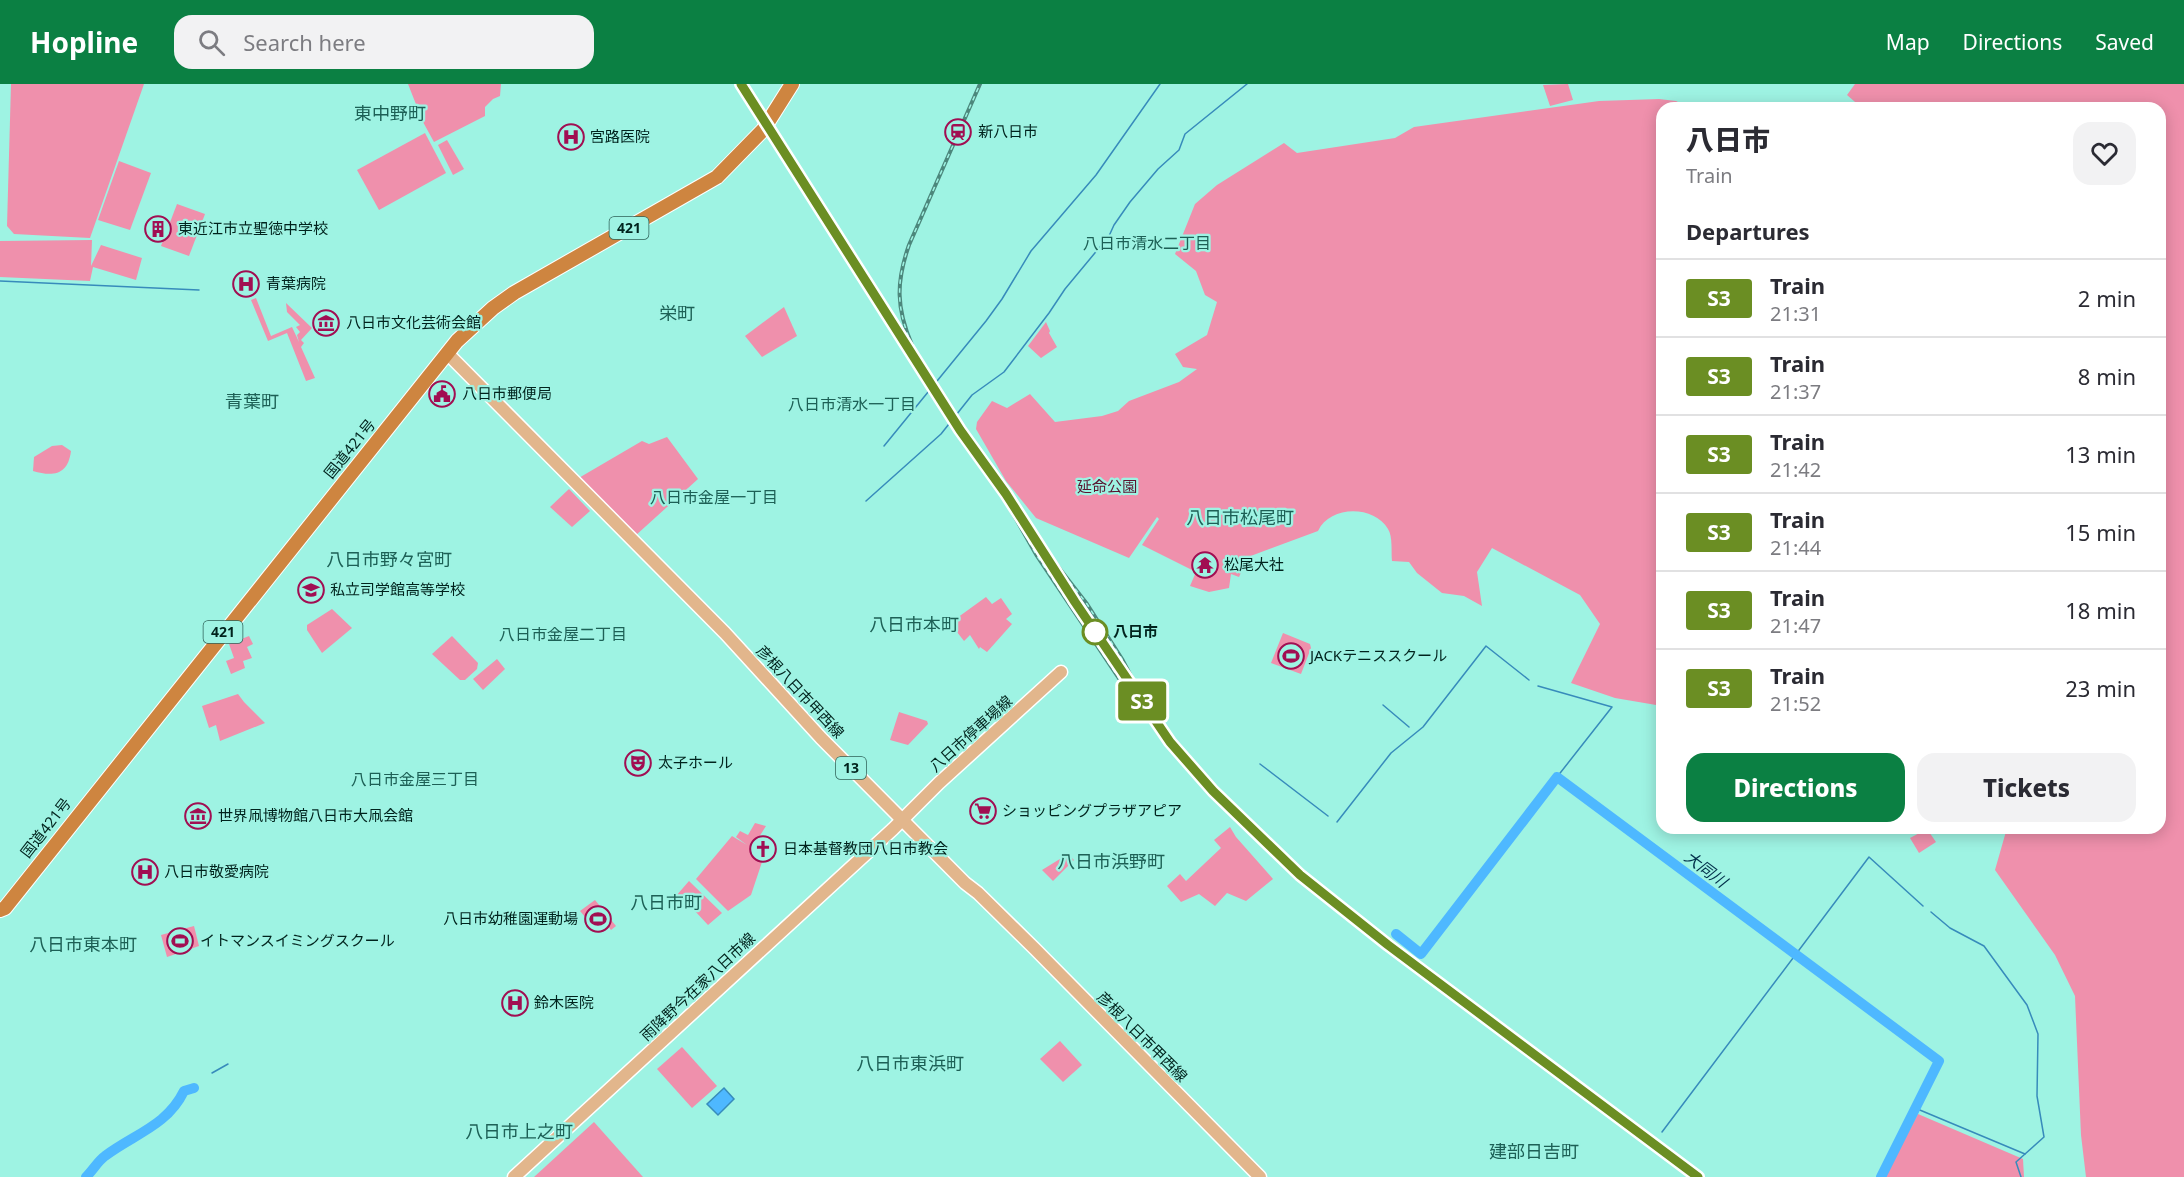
<!DOCTYPE html>
<meta charset="utf-8">
<style>
:root{--surface:#fff;--page:#f2f2f3;--text:#2b2b33;--muted:#7c7c81;--line:#e1e1e2;--accent:#0b8043}
body{margin:0;font-family:"Noto Sans","Noto Sans JP",sans-serif;background:var(--page);color:var(--text);height:100vh;display:flex;flex-direction:column;font-size:22px;white-space:nowrap}
*{box-sizing:border-box;margin:0}
p{font-size:20px;color:var(--muted)}
.icon{flex:none;width:33px;height:33px;fill:none;stroke:currentColor;stroke-width:2;stroke-linecap:round;stroke-linejoin:round}
.map{position:relative;flex:1;overflow:hidden}
.side{position:absolute;left:1656px;top:18px;width:510px;height:732px;display:flex;flex-direction:column;background:var(--surface);border-radius:18px;box-shadow:0 3px 15px #0003}
.side>*{flex:none}
.badge{padding:0 12px;border-radius:4px;font-size:21px;line-height:39px}
.map>.badge{position:absolute;translate:-50% -50%;box-shadow:0 0 0 3px #fff}
h2{padding:0 30px;font-size:22px;line-height:54px}
.round{display:grid;place-items:center;flex:none;width:63px;height:63px;border-radius:18px;background:var(--page)}
.head{display:flex;align-items:center;justify-content:space-between;height:102px;padding:0 30px}
h1{font-size:28px;font-weight:800;line-height:45px}
.button{display:flex;gap:12px;margin-top:auto;padding:12px 30px}
.button a{flex:1;height:69px;border-radius:18px;background:var(--accent);color:#fff;font-size:24px;font-weight:800;line-height:69px;text-align:center}
.button a+a{background:var(--page);color:var(--text)}
ul{padding:0;list-style:none}
li{display:flex;align-items:center;gap:18px;height:78px;padding:0 30px;border-top:2px solid var(--line)}
li div{flex:1}
li b{display:block;font-size:22px}
li em{font-style:normal}
li .badge{min-width:66px;font-weight:700;text-align:center}
header{display:flex;align-items:center;gap:36px;box-sizing:border-box;height:84px;padding:0 30px;background:var(--accent);color:#fff}
header strong{font-size:28px}
nav{display:flex;gap:33px;margin-inline-start:auto;font-size:21px}
.search{width:420px;height:54px;background:var(--page);display:flex;align-items:center;gap:15px;box-sizing:border-box;padding:0 21px;border-radius:18px;color:var(--muted);font-size:22px}
.map>svg:first-child{display:block}
.green{fill:#ef90ac}
.water{fill:#4eb8ff;stroke:#378bbb;stroke-width:1.5}
.lines{fill:none;stroke-linecap:round;stroke-linejoin:round}
.stream{stroke:#378bbb;stroke-width:1.5}
.river{stroke:#4eb8ff;stroke-width:10}
.major-casing{stroke:#fff;stroke-width:15}
.highway-casing{stroke:#fff;stroke-width:16}
.major{stroke:#e2b68c;stroke-width:12}
.highway{stroke:#ce8540;stroke-width:14}
.rail-casing{stroke:#4c877c;stroke-width:4}
.rail{stroke:#9ef3e3;stroke-width:1.5;stroke-dasharray:4.5;stroke-linecap:butt}
.line-casing{stroke:#fff;stroke-width:14}
.line{stroke:#6b8e23;stroke-width:9}
.stop-dot{fill:#fff;stroke:#6b8e23;stroke-width:3}
.labels{text-anchor:middle;stroke-width:4.5;stroke-linejoin:round;paint-order:stroke}
.shield{fill:#9ef3e3;stroke:#2f6158;stroke-width:1.5}
.shield-label{font-size:14px;font-weight:bold;fill:#00231d}
.poi-label{font-size:15px;fill:#00231d;stroke:#9ef3e3;text-anchor:start}
.street-label{font-size:15px;fill:#00231d;stroke:#9ef3e3}
.park-label{font-size:15px;fill:#5a1530;stroke:#9ef3e3}
.stop-label{font-size:15px;font-weight:bold;fill:#00231d;stroke:#9ef3e3;text-anchor:start}
.neighbourhood-label{font-size:16px;fill:#1d6056;stroke:#9ef3e3}
.water-label{font-size:16px;font-style:italic;fill:#002e49;stroke:#9ef3e3}
.quarter-label{font-size:18px;fill:#1d6056;stroke:#9ef3e3}
</style>
<header>
<strong>Hopline</strong>
<div class="search"><svg class="icon" aria-label="search" viewBox="0 0 24 24"><circle cx="10" cy="10" r="6"/><path d="M15 15l6 6"/></svg>Search here</div>
<nav><a>Map</a><a>Directions</a><a>Saved</a></nav>
</header>
<div class="map">
<svg width="2184" height="1093" viewBox="0 0 2184 1093">
<rect width="100%" height="100%" fill="#9ef3e3"/>
<g class="green">
<path d="M11,0H144L90,154L14,150L7,142Z"/>
<path d="M408,0H501L500,12L493,15L485,23V32L434,58L423,38Z"/>
<path d="M1568,0L1573,16L1550,22L1543,1Z"/>
<path d="M1855,0H2184V1093H2086L2081,1051L2075,912L2055,871L1995,786L2007,744H2160V24H1862L1847,11Z"/>
<path d="M1659,15L1676,17L1690,24H1662V622L1615,614L1571,599L1600,540L1580,511L1492,464L1477,488L1482,522L1464,512L1442,509L1417,489L1409,478L1392,477C1391,468 1393,453 1388,445C1374,421 1330,421 1318,447L1248,473L1239,493L1231,490L1229,504L1209,508L1190,502L1196,488L1142,461L1159,435L1157,433L1129,474L1036,434L1006,397L976,345L977,338L992,317L1007,324L1030,310L1055,338L1102,332L1118,327L1129,317L1179,298L1197,285L1183,283L1175,270L1207,251L1217,218L1205,211L1196,187L1175,170L1195,120L1217,101L1284,59L1297,69L1395,54L1414,43L1599,17Z"/>
<path d="M425,49L446,89L379,126L357,86Z"/>
<path d="M447,56L464,85L453,91L438,61Z"/>
<path d="M119,77L151,89L130,146L98,136Z"/>
<path d="M177,120L205,130L189,172L161,162Z"/>
<path d="M92,156L91,182L101,161L142,174L136,196L93,183L90,197L0,193V157Z"/>
<path d="M256,214L271,252L292,243L299,258L297,251L300,248L296,243L300,241L287,228L286,219L312,244L301,256L304,259L301,263L315,294L306,297L287,249L268,257L251,216Z"/>
<path d="M784,223L797,252L762,273L745,252Z"/>
<path d="M1046,238L1050,247L1049,249L1057,263L1041,274L1028,262Z"/>
<path d="M667,353L698,395L635,452L577,395L642,357L649,360Z"/>
<path d="M62,361L71,367C68,391 53,393 33,387L34,373L52,362Z"/>
<path d="M569,405L590,427L572,443L550,423Z"/>
<path d="M986,513L992,520L1001,514L1012,530L1006,535L1012,540L987,568L980,563L979,565L970,551L964,557L950,539Z"/>
<path d="M332,525L352,544L322,569L307,546V541Z"/>
<path d="M1283,549L1310,560L1311,564L1301,590L1271,579Z"/>
<path d="M249,552L253,560L247,563L252,574L243,577L245,584L231,590L226,577L234,574L229,560Z"/>
<path d="M452,552L478,579L477,585L465,596H460L432,570Z"/>
<path d="M497,575L505,585L483,606L473,595Z"/>
<path d="M238,610L244,618L265,639L220,657L216,641L209,644L202,622Z"/>
<path d="M899,628L927,637L928,640L908,661L890,656Z"/>
<path d="M755,739L766,742L752,764L764,772L751,811L728,827L696,795L732,752L747,761L736,753L740,747L748,751Z"/>
<path d="M1230,743L1236,753L1273,795L1246,817L1227,809L1215,822L1199,810L1181,818L1167,802L1180,790L1186,797L1221,764L1214,756Z"/>
<path d="M1927,745L1936,758L1919,769L1910,754Z"/>
<path d="M1068,770L1074,776L1053,797L1042,786Z"/>
<path d="M689,797L722,829L708,841L694,826L676,812Z"/>
<path d="M595,816L616,842L611,846L608,842L599,849L580,827Z"/>
<path d="M194,842L199,862L167,873L161,851Z"/>
<path d="M1060,957L1082,981L1063,998L1040,975Z"/>
<path d="M682,963L717,1002L692,1024L657,985Z"/>
<path d="M1918,1030L2023,1075L2024,1093H1885Z"/>
<path d="M594,1038L643,1093H534Z"/>
</g>
<path class="water" d="M724,1004L734,1015L718,1031L707,1020Z"/>
<g class="lines">
<g class="stream">
<path d="M0,197L199,206"/>
<path d="M884,362L986,237L1002,215L1031,167L1096,91L1160,0"/>
<path d="M866,417L941,350L972,311L1004,288L1049,229L1065,205L1109,152L1114,141L1130,118L1158,85L1179,66L1185,50L1247,0"/>
<path d="M1538,602L1612,623L1557,693"/>
<path d="M1383,621L1409,643"/>
<path d="M1260,680L1328,732"/>
<path d="M1337,738L1391,669L1423,643L1486,562L1529,596"/>
<path d="M1931,828L1950,844L1984,862L2027,921L2038,950L2037,1012L2044,1053L2025,1070"/>
<path d="M212,989L228,980"/>
<path d="M1915,1024L2025,1070L2016,1078L2021,1093"/>
<path d="M1662,1048L1869,773L1923,822"/>
</g>
<g class="river">
<path d="M1396,850L1421,870L1557,693L1939,977L1881,1093"/>
<path d="M86,1093C93,1086 98,1077 105,1072C134,1050 167,1042 184,1007L194,1004"/>
</g>
<g class="major-casing">
<g id="major">
<path d="M447,269L725,549L821,654L965,799L978,809L1035,865L1260,1093"/>
<path d="M514,1093L893,745L939,699L1061,588"/>
</g>
</g>
<g class="highway-casing">
<path id="highway" d="M0,826L5,824L457,257L493,224L514,209L717,93L763,46L792,0"/>
</g>
<use href="#major" class="major"/>
<use href="#highway" class="highway"/>
<g class="rail-casing">
<g id="rail">
<path d="M741,0L827,138L1003,412L1037,472L1120,596L1170,658L1213,707L1300,791L1388,860L1698,1093"/>
<path d="M912,261C896,224 896,198 909,161L980,0"/>
<path d="M1031,448L1087,520L1122,575L1144,617"/>
</g>
</g>
<use href="#rail" class="rail"/>
</g>
<g class="lines">
<g class="line-casing">
<path id="line" d="M741,0L960,346L1006,410L1075,518L1170,658L1213,707L1300,791L1388,861L1698,1093"/>
</g>
<use href="#line" class="line"/>
</g>
<defs>
<g id="station-ring" transform="scale(1.35)"><circle r="9.5" fill="#9ef3e3" stroke="#a10e52" stroke-width="1.5"/><path d="M-3-6H3Q5-6 5-4V2Q5 4 3 4L4.5 6H3L1.5 4h-3L-3 6H-4.5L-3 4Q-5 4-5 2V-4Q-5-6-3-6ZM-3.5-4v3h7v-3ZM-3.5 1v1.5H-2V1ZM2 1v1.5H3.5V1Z" fill="#a10e52"/></g>
<g id="hospital-ring" transform="scale(1.35)"><circle r="9.5" fill="#9ef3e3" stroke="#a10e52" stroke-width="1.5"/><path d="M-5-5h3v3.5h4V-5h3V5h-3V1.5h-4V5h-3Z" fill="#a10e52"/></g>
<g id="building-ring" transform="scale(1.35)"><circle r="9.5" fill="#9ef3e3" stroke="#a10e52" stroke-width="1.5"/><path d="M-4-6H4V6H1V3H-1V6H-4ZM-2.5-4.3h1.7v1.8h-1.7ZM.8-4.3h1.7v1.8H.8ZM-2.5-1h1.7V.8h-1.7ZM.8-1h1.7V.8H.8Z" fill="#a10e52"/></g>
<g id="museum-ring" transform="scale(1.35)"><circle r="9.5" fill="#9ef3e3" stroke="#a10e52" stroke-width="1.5"/><path d="M0-6L6-3V-2H-6V-3ZM-5-1h2V3h-2ZM-1-1h2V3h-2ZM3-1h2V3H3ZM-6 4H6V6H-6Z" fill="#a10e52"/></g>
<g id="civic-ring" transform="scale(1.35)"><circle r="9.5" fill="#9ef3e3" stroke="#a10e52" stroke-width="1.5"/><path d="M-.6-6.5H3V-4.5H.6V-3L4-1V1h2V6H-6V1h2V-1L-.6-3ZM-1.2 2.5V6h2.4V2.5Z" fill="#a10e52"/></g>
<g id="temple-ring" transform="scale(1.35)"><circle r="9.5" fill="#9ef3e3" stroke="#a10e52" stroke-width="1.5"/><path d="M0-6L5-2H3V0L6.5 2.5H4V6H1.5V3h-3V6H-4V2.5H-6.5L-3 0V-2H-5Z" fill="#a10e52"/></g>
<g id="school-ring" transform="scale(1.35)"><circle r="9.5" fill="#9ef3e3" stroke="#a10e52" stroke-width="1.5"/><path d="M0-5L7-2L0 1L-7-2ZM-4 1L0 2.5L4 1V4Q0 6-4 4Z" fill="#a10e52"/></g>
<g id="stadium-ring" transform="scale(1.35)"><circle r="9.5" fill="#9ef3e3" stroke="#a10e52" stroke-width="1.5"/><path d="M0-5a6.5 5 0 1 0 0 10a6.5 5 0 1 0 0-10ZM-3.5-1.8h7v3.6h-7Z" fill="#a10e52"/></g>
<g id="theatre-ring" transform="scale(1.35)"><circle r="9.5" fill="#9ef3e3" stroke="#a10e52" stroke-width="1.5"/><path d="M-5-5.5Q0-4 5-5.5V0Q5 5 0 6Q-5 5-5 0ZM-3.3-2.5H-1v1.5H-3.3ZM1-2.5H3.3v1.5H1ZM-2.8 1Q0 5.5 2.8 1Z" fill="#a10e52"/></g>
<g id="supermarket-ring" transform="scale(1.35)"><circle r="9.5" fill="#9ef3e3" stroke="#a10e52" stroke-width="1.5"/><path d="M-6-5.5h2.5l.6 2H6L4.5 2H-2.5L-4.4-4H-6ZM-1.5 3.2a1.3 1.3 0 1 0 .1 0ZM3 3.2a1.3 1.3 0 1 0 .1 0Z" fill="#a10e52"/></g>
<g id="church-ring" transform="scale(1.35)"><circle r="9.5" fill="#9ef3e3" stroke="#a10e52" stroke-width="1.5"/><path d="M-1.2-6h2.4v3.5h3.3v2.4h-3.3V6h-2.4V-.1h-3.3v-2.4h3.3Z" fill="#a10e52"/></g>
</defs>
<g fill-rule="evenodd">
<use href="#station-ring" x="958" y="48"/>
<use href="#hospital-ring" x="571" y="53"/>
<use href="#building-ring" x="158" y="145"/>
<use href="#hospital-ring" x="246" y="200"/>
<use href="#museum-ring" x="326" y="239"/>
<use href="#civic-ring" x="442" y="310"/>
<use href="#temple-ring" x="1205" y="481"/>
<use href="#school-ring" x="311" y="506"/>
<use href="#stadium-ring" x="1291" y="572"/>
<use href="#theatre-ring" x="638" y="679"/>
<use href="#supermarket-ring" x="983" y="727"/>
<use href="#museum-ring" x="198" y="732"/>
<use href="#church-ring" x="763" y="765"/>
<use href="#hospital-ring" x="145" y="788"/>
<use href="#stadium-ring" x="598" y="835"/>
<use href="#stadium-ring" x="180" y="857"/>
<use href="#hospital-ring" x="515" y="919"/>
</g>
<circle class="stop-dot" cx="1095" cy="548" r="12"/>
<g class="labels">
<g class="shield">
<rect x="609.5" y="133" width="39" height="22" rx="4.5"/>
<rect x="203.5" y="537" width="39" height="22" rx="4.5"/>
<rect x="836" y="673" width="30" height="22" rx="4.5"/>
</g>
<g class="shield-label">
<text x="629" y="149">421</text>
<text x="223" y="553">421</text>
<text x="851" y="689">13</text>
</g>
<g class="poi-label">
<text x="978" y="53">新八日市</text>
<text x="590" y="58">宮路医院</text>
<text x="178" y="150">東近江市立聖徳中学校</text>
<text x="266" y="205">青葉病院</text>
<text x="346" y="244">八日市文化芸術会館</text>
<text x="462" y="315">八日市郵便局</text>
<text x="1224" y="486">松尾大社</text>
<text x="330" y="511">私立司学館高等学校</text>
<text x="1310" y="577">JACKテニススクール</text>
<text x="658" y="684">太子ホール</text>
<text x="1002" y="732">ショッピングプラザアピア</text>
<text x="218" y="737">世界凧博物館八日市大凧会館</text>
<text x="783" y="770">日本基督教団八日市教会</text>
<text x="164" y="793">八日市敬愛病院</text>
<text x="578" y="840" text-anchor="end">八日市幼稚園運動場</text>
<text x="200" y="862">イトマンスイミングスクール</text>
<text x="534" y="924">鈴木医院</text>
</g>
<g class="street-label">
<text transform="translate(350 365) rotate(-51)" y="5">国道421号</text>
<text transform="translate(800 608) rotate(47)" y="5">彦根八日市甲西線</text>
<text transform="translate(971 650) rotate(-42)" y="5">八日市停車場線</text>
<text transform="translate(46 744) rotate(-52)" y="5">国道421号</text>
<text transform="translate(698 903) rotate(-43)" y="5">雨降野今在家八日市線</text>
<text transform="translate(1142 953) rotate(45)" y="5">彦根八日市甲西線</text>
</g>
<g class="park-label">
<text x="1107" y="408">延命公園</text>
</g>
<g class="stop-label">
<text x="1113" y="553">八日市</text>
</g>
<g class="neighbourhood-label">
<text x="1147" y="165">八日市清水二丁目</text>
<text x="852" y="326">八日市清水一丁目</text>
<text x="714" y="419">八日市金屋一丁目</text>
<text x="563" y="556">八日市金屋二丁目</text>
<text x="415" y="701">八日市金屋三丁目</text>
</g>
<g class="water-label">
<text transform="translate(1706 785) rotate(37)" y="6">大同川</text>
</g>
<g class="quarter-label">
<text x="390" y="36">東中野町</text>
<text x="677" y="236">栄町</text>
<text x="252" y="324">青葉町</text>
<text x="1240" y="440">八日市松尾町</text>
<text x="389" y="482">八日市野々宮町</text>
<text x="914" y="547">八日市本町</text>
<text x="1111" y="784">八日市浜野町</text>
<text x="666" y="825">八日市町</text>
<text x="83" y="867">八日市東本町</text>
<text x="910" y="986">八日市東浜町</text>
<text x="519" y="1054">八日市上之町</text>
<text x="1534" y="1074">建部日吉町</text>
</g>
</g>
</svg>
<b class="badge" style="left:1142px;top:617px;background:#6b8e23;color:#fff">S3</b>
<section class="side">
<div class="head"><div><h1>八日市</h1><p>Train</p></div><a class="round"><svg class="icon" aria-label="heart" viewBox="0 0 24 24"><path d="M12 20l-8-8c-3-5 5-10 8-4 3-6 11-1 8 4z"/></svg></a></div>
<h2>Departures</h2>
<ul>
<li><span class="badge" style="background:#6b8e23;color:#fff">S3</span><div><b>Train</b><p>21:31</p></div><em>2 min</em></li>
<li><span class="badge" style="background:#6b8e23;color:#fff">S3</span><div><b>Train</b><p>21:37</p></div><em>8 min</em></li>
<li><span class="badge" style="background:#6b8e23;color:#fff">S3</span><div><b>Train</b><p>21:42</p></div><em>13 min</em></li>
<li><span class="badge" style="background:#6b8e23;color:#fff">S3</span><div><b>Train</b><p>21:44</p></div><em>15 min</em></li>
<li><span class="badge" style="background:#6b8e23;color:#fff">S3</span><div><b>Train</b><p>21:47</p></div><em>18 min</em></li>
<li><span class="badge" style="background:#6b8e23;color:#fff">S3</span><div><b>Train</b><p>21:52</p></div><em>23 min</em></li>
</ul>
<div class="button"><a>Directions</a><a>Tickets</a></div>
</section>
</div>
